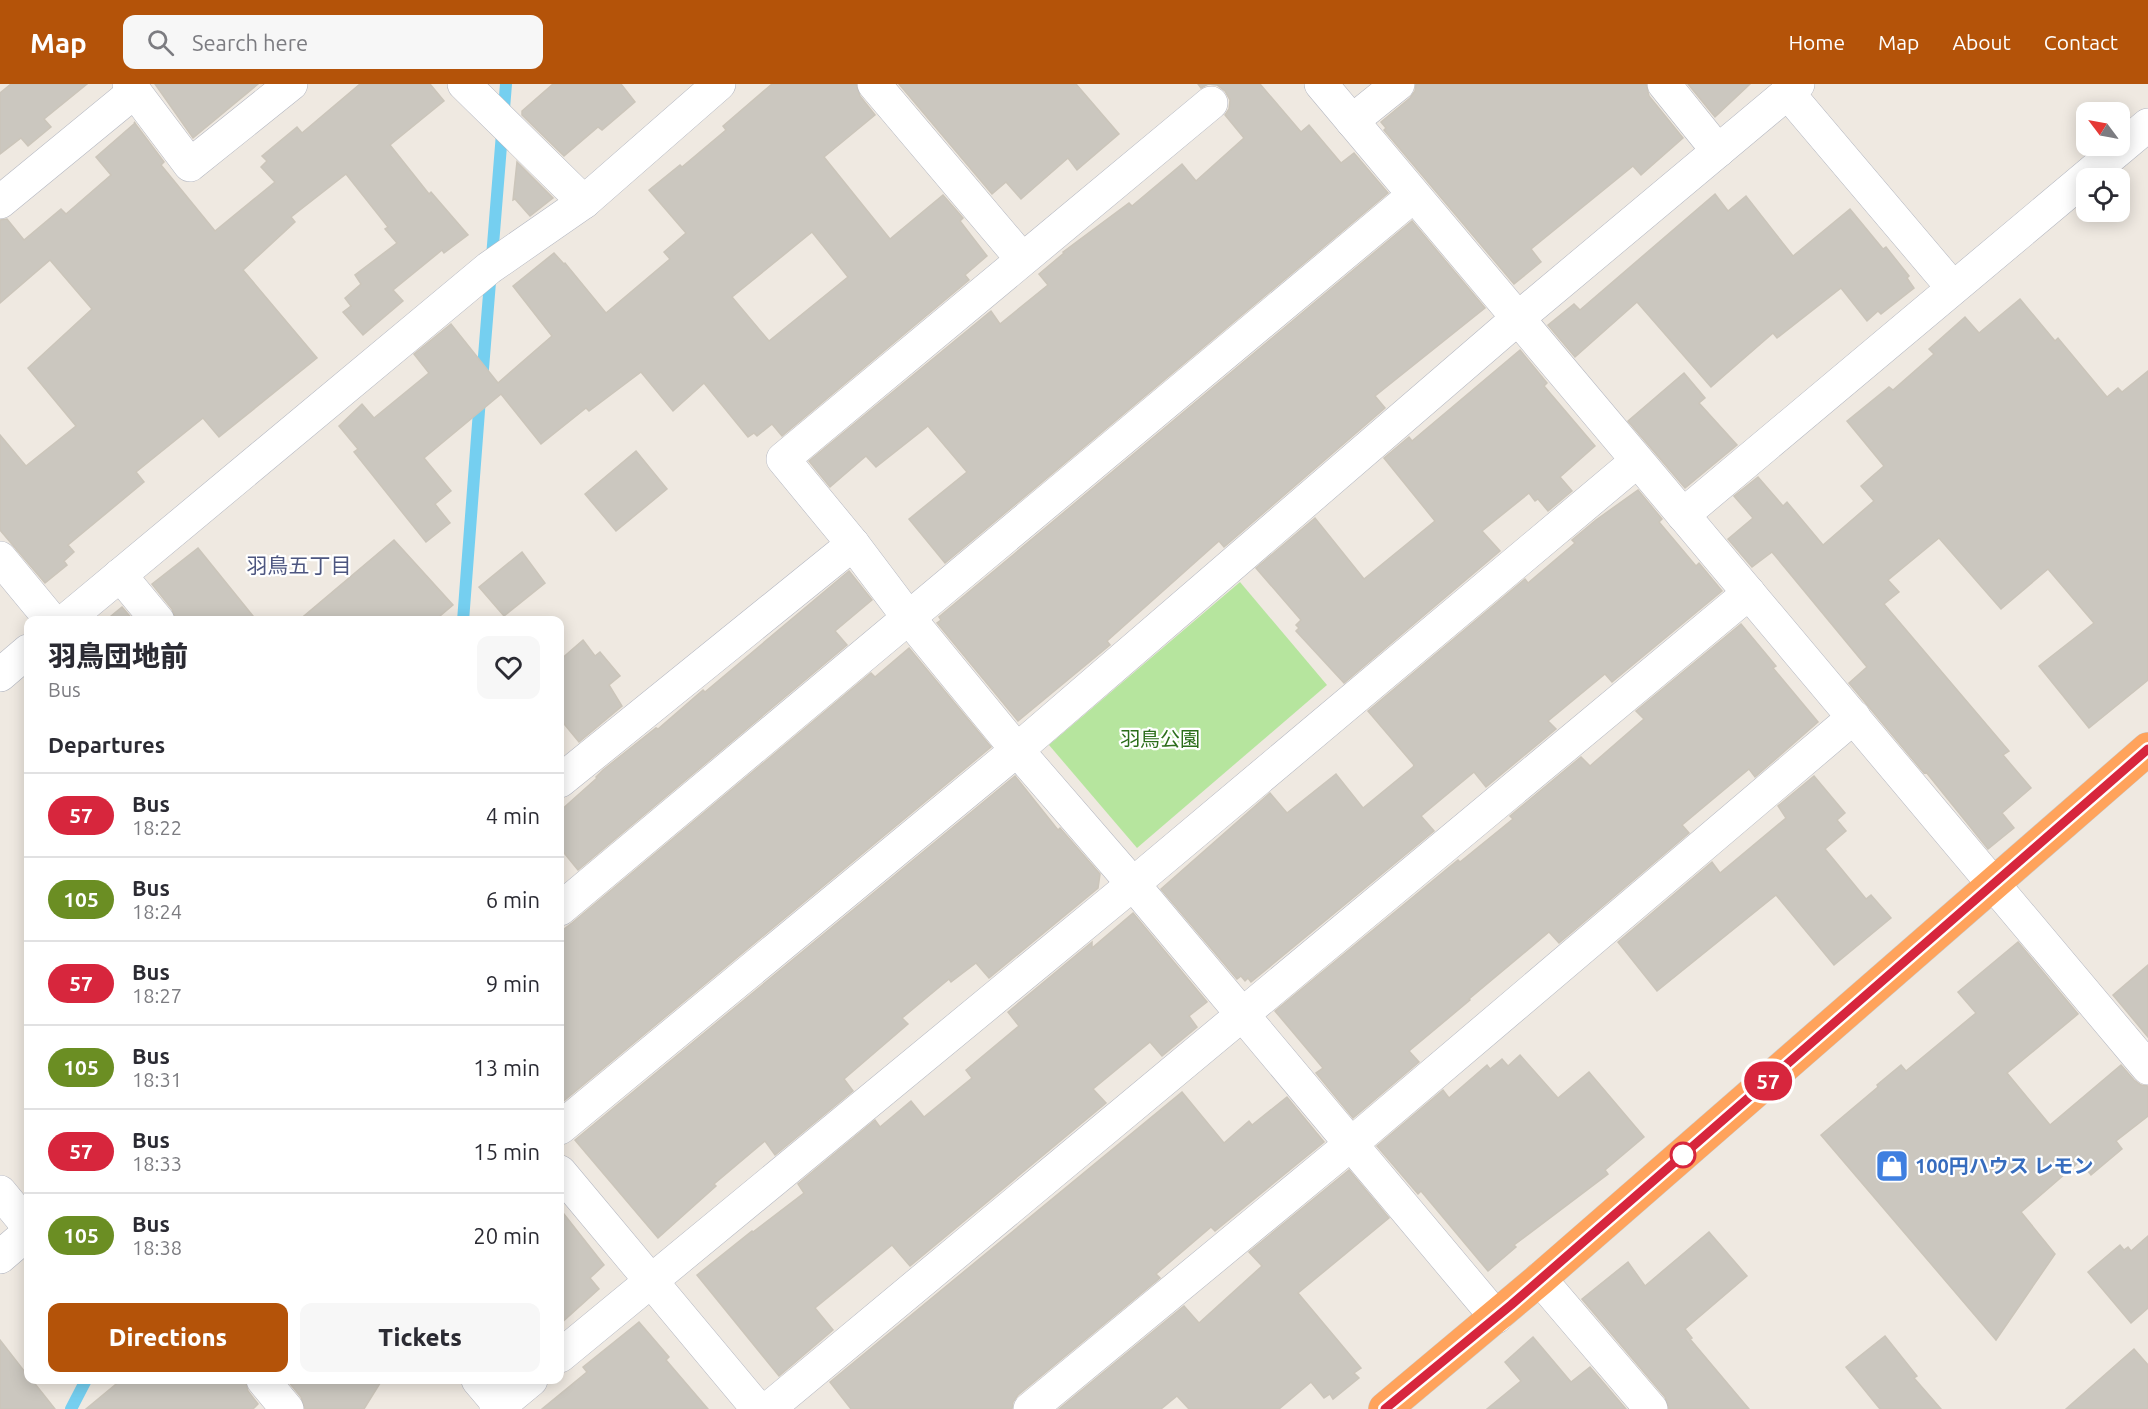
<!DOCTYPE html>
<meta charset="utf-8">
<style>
:root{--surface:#fff;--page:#f7f7f7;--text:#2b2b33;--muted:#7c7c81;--line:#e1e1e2;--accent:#b45309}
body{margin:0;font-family:Ubuntu,"Noto Sans JP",sans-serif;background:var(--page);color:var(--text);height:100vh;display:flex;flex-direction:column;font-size:22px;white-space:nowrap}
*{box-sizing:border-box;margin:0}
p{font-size:20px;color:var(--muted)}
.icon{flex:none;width:33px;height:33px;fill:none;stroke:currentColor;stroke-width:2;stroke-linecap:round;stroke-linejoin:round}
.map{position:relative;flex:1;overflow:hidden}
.details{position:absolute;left:24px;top:532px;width:540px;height:768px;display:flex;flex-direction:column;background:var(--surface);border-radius:12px;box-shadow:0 3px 15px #0003}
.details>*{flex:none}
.badge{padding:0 12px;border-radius:20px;font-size:21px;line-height:39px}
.needle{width:39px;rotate:302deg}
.controls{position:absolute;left:2076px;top:18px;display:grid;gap:12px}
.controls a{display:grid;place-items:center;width:54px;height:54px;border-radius:12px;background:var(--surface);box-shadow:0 3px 15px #0003;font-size:30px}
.map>.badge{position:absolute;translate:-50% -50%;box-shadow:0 0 0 3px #fff}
h2{padding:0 24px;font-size:22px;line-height:54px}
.round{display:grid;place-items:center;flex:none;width:63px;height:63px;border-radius:12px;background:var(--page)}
.overview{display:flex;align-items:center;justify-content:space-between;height:102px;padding:0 24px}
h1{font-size:28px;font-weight:800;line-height:45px}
.action{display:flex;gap:12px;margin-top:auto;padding:12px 24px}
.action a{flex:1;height:69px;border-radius:12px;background:var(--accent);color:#fff;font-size:24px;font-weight:800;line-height:69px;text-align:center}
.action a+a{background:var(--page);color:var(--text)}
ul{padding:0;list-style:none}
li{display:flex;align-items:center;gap:18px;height:84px;padding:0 24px;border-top:2px solid var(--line)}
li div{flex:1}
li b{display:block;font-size:22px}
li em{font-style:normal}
li .badge{min-width:66px;font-weight:700;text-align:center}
header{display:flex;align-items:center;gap:36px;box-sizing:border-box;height:84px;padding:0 30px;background:var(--accent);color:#fff}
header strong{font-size:28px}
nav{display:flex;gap:33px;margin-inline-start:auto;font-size:21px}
.search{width:420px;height:54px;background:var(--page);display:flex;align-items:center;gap:15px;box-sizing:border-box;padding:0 21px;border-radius:12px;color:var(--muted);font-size:22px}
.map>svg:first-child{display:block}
.green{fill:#b6e59e}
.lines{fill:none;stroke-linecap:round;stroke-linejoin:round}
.stream{stroke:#75cff0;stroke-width:12}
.building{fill:#cbc7bf;stroke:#cbc5ba;stroke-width:1.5;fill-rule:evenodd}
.minor-casing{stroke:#b4b7c1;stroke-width:34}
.highway-casing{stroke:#c9c9c9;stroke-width:34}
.minor{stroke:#fff;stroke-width:33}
.highway{stroke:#ffa35c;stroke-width:33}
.line-casing{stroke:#fff;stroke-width:14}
.line{stroke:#d7263d;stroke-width:9}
.stop-dot{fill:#fff;stroke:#d7263d;stroke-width:3}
.labels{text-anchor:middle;stroke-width:4.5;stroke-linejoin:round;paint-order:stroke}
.park-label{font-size:20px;fill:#2c6e1b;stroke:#fff}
.shop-label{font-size:20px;font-weight:bold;fill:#366cbe;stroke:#fff;text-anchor:start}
.neighbourhood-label{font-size:21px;fill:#4d5680;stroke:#fff}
</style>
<header>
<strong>Map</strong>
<div class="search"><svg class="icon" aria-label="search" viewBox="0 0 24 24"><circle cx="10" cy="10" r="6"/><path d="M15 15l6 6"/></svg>Search here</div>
<nav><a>Home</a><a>Map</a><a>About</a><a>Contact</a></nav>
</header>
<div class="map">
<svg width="2148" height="1325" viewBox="0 0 2148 1325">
<rect width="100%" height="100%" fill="#efe9e1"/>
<path class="green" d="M1240,498L1327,601L1137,764L1049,661Z"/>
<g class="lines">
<g class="stream">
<path d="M482,297L506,0"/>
<path d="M463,537L480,314"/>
<path d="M71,1325L86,1296"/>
</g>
</g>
<g class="building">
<path d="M11,0H87L44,35L51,43L28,62L21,54L0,70V9Z"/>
<path d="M155,0H258L193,54Z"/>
<path d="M360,0H430L444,17L390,61L429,110L431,108L468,151L444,169L442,166L393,206L403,217L363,251L343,228L351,222L345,214L361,200L355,191L397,159L385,145L388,143L346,90L291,133L295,138L243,186L317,274L219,353L203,334L136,388L144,398L68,461L74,468L64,477L67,481L45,499L0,446V351L26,382L76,342L28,284L92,225L50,176L0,219V136L7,135L24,156L61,125L66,130L111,91L96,73L135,39L134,38L164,78L161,81L215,147L275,98L261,83L267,77L262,72L297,43L302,49Z"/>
<path d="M553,0H621L635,18L602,46L598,43L564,72L522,31V27Z"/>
<path d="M772,0H856L860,12L875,31L824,73L890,155L943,111L963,134L960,137L987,172L965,191L969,196L782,352L772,340L757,352L754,349L748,353L704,299L673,327L641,288L589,327L586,324L541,360L501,310L424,374L451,407L435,420L450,439L426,458L354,368L358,365L339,342L362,320L374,334L429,289L414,270L451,240L498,299L552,252L513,202L554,169L564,180L565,179L606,229L670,175L664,168L686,149L649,106L680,81L682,83L726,46L723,42ZM812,148L848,193L769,257L732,213Z"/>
<path d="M899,0H1076L1119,50L1077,86L1068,74L1021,115L1006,98L992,110Z"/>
<path d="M1198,0H1260L1301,48L1309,41L1341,79L1354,69L1388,109L945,479L909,435L967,388L928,342L876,383L866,372L830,403L809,377L991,227L1000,240L1048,201L1039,190L1064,169L1063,168L1129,119L1132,122L1182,80L1196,97L1244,54L1225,31L1229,25L1230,16L1225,7L1217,1L1208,0L1201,4Z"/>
<path d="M1416,0H1646L1649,12L1683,54L1641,91L1633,82L1531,165L1541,178L1514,200L1384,46L1386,44L1381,38L1410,14L1415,7Z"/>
<path d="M1688,0H1750L1715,33Z"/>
<path d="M517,78L553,114L530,132L515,115L513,116Z"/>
<path d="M1715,110L1728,127L1746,112L1793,172L1850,125L1883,165L1886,163L1909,192L1907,194L1914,204L1881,230L1878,227L1867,237L1841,204L1777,254L1773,249L1711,303L1637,218L1575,273L1548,241L1574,220L1580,226Z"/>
<path d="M1412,137L1485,224L1375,312L1385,324L1224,463L1219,457L1107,557L1110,561L1018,637L937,539L941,536L939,533Z"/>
<path d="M2020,215L2055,257L2058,254L2107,313L2118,304L2122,308L2148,287V596L2089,644L2039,582L2094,539L2048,485L2001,525L1939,454L1888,496L1899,508L1884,520L2009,667L2003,671L2031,704L2002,729L2014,744L1988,765L1926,688L1924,689L1849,599L1867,583L1772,468L1752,483L1728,455L1753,434L1734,412L1758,393L1783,422L1787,418L1823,461L1874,417L1861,402L1884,382L1847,337L1889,303L1893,306L1934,270L1929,265L1965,233L1979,249Z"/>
<path d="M1520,266L1547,299L1544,302L1595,362L1560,393L1572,407L1548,427L1538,415L1535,417L1529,409L1482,447L1500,467L1344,599L1296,547L1299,544L1296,541L1301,536L1256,484L1315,434L1364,495L1435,437L1384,374L1409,353L1412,357Z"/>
<path d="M1684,289L1705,314L1699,319L1737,361L1685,404L1628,337Z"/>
<path d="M636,367L667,405L616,447L585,410Z"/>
<path d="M1638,406L1662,435L1659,438L1696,482L1699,479L1722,507L1612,598L1605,590L1548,637L1556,645L1486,703L1474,688L1421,732L1434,747L1251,898L1248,894L1245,897L1241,892L1237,895L1161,805L1270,709L1287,729L1336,690L1363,724L1413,683L1414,681L1368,627L1525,495L1528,499L1575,459L1572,456L1596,436Z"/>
<path d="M394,456L453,521L434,537H298Z"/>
<path d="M198,464L257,537H176L172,525L152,500Z"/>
<path d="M522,468L545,499L504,532L479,503Z"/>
<path d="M849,487L872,516L835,547L847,561L578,786L560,764V727L597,694L596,693L603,686L656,644L658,645L703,606L705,608Z"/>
<path d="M122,523L134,537H105Z"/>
<path d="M1741,540L1776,582L1773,584L1818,638L1755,693L1749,685L1682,741L1689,749L1559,859L1549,848L1469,915L1470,916L1409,967L1419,978L1353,1034L1316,989L1323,984L1275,927L1458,776L1460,778L1513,735L1510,732L1581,673L1590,682L1644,635L1636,627Z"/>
<path d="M583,556L595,572L600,568L620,592L609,601L622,622L579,658L560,635V576Z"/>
<path d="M909,564L991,663L560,1020V848L572,839L871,589L875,593Z"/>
<path d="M1015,692L1058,746L1060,744L1100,790L1098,804L989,894L976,879L951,898L949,895L902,934L908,940L844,995L853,1007L775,1071L765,1057L714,1100L716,1102L658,1154L575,1056Z"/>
<path d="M1814,692L1845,729L1837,736L1846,747L1825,765L1866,815L1871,811L1891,834L1834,881L1776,811L1657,907L1618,858L1712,778L1720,789L1786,734L1778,722Z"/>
<path d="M1133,829L1207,918L1189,932L1197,943L1162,972L1150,958L1093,1005L1106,1019L910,1182L892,1161L815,1224L833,1246L779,1292L697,1191L752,1147L753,1148L804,1109L798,1100L875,1036L880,1043L911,1017L924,1033L972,994L966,986L1019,942L1008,928L1092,858V864Z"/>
<path d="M2018,858L2078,930L2007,989L2050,1041L2121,981L2134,996L2141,1001L2148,1002V1032L2116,1057L2122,1065L2091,1091L2080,1077L2021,1128L2055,1170L1996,1256L1821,1051L1878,1003L1877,1001L1901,981L1906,987L1976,929L1958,908Z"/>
<path d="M2148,881V953L2113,911Z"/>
<path d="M1520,971L1558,1014L1589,988L1644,1053L1605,1086L1608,1090L1514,1161L1516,1163L1488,1187L1421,1107L1418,1110L1377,1062L1443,1006L1449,1014L1487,981L1490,985L1502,975L1508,982Z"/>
<path d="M1182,1008L1224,1059L1249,1037L1252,1041L1287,1013L1324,1058L1215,1147L1211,1143L1156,1190L1160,1194L1018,1311L1013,1318L1012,1325H851L830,1298Z"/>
<path d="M1349,1086L1389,1134L1298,1209L1361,1284L1354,1289L1359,1294L1333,1315L1330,1310L1324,1314L1311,1298L1279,1325H1189L1177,1312L1161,1325H1059L1184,1222L1199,1239L1262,1182L1249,1168Z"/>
<path d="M560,1125L604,1181L590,1194L599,1205L560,1240Z"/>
<path d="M1709,1148L1747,1192L1685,1245L1692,1254L1690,1255L1749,1325H1669L1665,1313L1582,1215L1628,1178L1645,1202Z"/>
<path d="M2148,1152V1224L2131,1239L2088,1188L2120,1161L2124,1166L2128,1163L2131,1167Z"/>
<path d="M639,1238L669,1273L666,1276L708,1325H542L587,1288L583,1283Z"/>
<path d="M1885,1252L1917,1292L1914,1294L1941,1325H1880L1846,1283Z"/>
<path d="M1533,1253L1571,1298L1590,1283L1626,1325H1487L1521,1297L1505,1278Z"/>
<path d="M0,1256L28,1292V1296H32L55,1325H0Z"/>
<path d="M2134,1265L2148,1281V1325H2066Z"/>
<path d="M121,1296H245L248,1307L258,1320L253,1325H86Z"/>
<path d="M287,1296H382L364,1325H305L301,1313Z"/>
</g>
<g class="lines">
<g class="minor-casing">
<g id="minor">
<path d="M129,0L190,81L291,0"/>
<path d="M464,0L584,118"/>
<path d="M874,0L1022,175"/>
<path d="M1321,0L2148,984"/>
<path d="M1664,0L1718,67"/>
<path d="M1787,8L1953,204"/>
<path d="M1211,19L783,375L853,460L908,533L1017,666L1133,800L1496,1233"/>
<path d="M1352,37L1398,0"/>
<path d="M0,118L134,8"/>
<path d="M1683,431L2148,41"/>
<path d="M0,474L52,537"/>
<path d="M120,491L158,537"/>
<path d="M65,537L489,184L584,118L719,0"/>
<path d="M0,591L28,567"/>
<path d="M560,697L853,460"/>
<path d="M560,825L1413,112"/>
<path d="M560,1044L1017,666L1517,235L1798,0"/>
<path d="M560,1088L758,1325"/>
<path d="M0,1108L28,1142"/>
<path d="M0,1173L28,1149"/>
<path d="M1540,1195L1651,1325"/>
<path d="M560,1272L1133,800L1637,377"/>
<path d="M263,1296L287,1325"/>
<path d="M478,1296L500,1322"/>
<path d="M496,1325L531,1296"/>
<path d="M768,1325L1749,509"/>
<path d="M1030,1325L1351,1060L1854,633"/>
</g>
</g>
<g class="highway-casing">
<path id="highway" d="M1385,1325L1540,1195L2148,665"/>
</g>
<use href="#minor" class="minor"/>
<use href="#highway" class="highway"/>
</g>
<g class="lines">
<g class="line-casing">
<path id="line" d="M1385,1325L1511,1221L2148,665"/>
</g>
<use href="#line" class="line"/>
</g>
<defs>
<g id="shop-square" transform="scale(1.725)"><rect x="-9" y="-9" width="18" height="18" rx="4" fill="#3f7fe0" stroke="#fff"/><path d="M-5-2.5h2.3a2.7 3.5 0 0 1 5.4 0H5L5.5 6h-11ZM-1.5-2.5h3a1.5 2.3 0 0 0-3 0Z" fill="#fff"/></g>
</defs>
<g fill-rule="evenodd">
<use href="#shop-square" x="1892" y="1082"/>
</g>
<circle class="stop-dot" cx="1683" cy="1071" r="12"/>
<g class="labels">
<g class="park-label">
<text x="1160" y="662">羽鳥公園</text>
</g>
<g class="shop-label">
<text x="1915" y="1089">100円ハウス レモン</text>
</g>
<g class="neighbourhood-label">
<text x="299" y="489">羽鳥五丁目</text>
</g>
</g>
</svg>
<div class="controls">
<a><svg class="needle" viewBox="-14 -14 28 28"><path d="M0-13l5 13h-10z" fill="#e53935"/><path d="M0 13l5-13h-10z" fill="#7c7c81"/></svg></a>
<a><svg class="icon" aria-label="locate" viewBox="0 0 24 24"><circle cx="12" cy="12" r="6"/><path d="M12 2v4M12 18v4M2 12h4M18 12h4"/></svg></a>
</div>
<b class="badge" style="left:1768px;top:997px;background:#d7263d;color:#fff">57</b>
<section class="details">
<div class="overview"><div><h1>羽鳥団地前</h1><p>Bus</p></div><a class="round"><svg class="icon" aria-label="heart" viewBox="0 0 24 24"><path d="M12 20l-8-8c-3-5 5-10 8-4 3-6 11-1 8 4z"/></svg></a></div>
<h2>Departures</h2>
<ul>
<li><span class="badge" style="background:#d7263d;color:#fff">57</span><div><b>Bus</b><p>18:22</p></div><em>4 min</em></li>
<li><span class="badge" style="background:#6b8e23;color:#fff">105</span><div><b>Bus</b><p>18:24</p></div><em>6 min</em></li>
<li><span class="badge" style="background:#d7263d;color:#fff">57</span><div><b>Bus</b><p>18:27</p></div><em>9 min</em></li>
<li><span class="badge" style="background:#6b8e23;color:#fff">105</span><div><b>Bus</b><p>18:31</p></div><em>13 min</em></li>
<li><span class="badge" style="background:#d7263d;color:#fff">57</span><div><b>Bus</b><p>18:33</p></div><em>15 min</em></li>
<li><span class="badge" style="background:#6b8e23;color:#fff">105</span><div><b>Bus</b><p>18:38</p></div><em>20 min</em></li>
</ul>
<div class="action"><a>Directions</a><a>Tickets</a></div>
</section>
</div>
